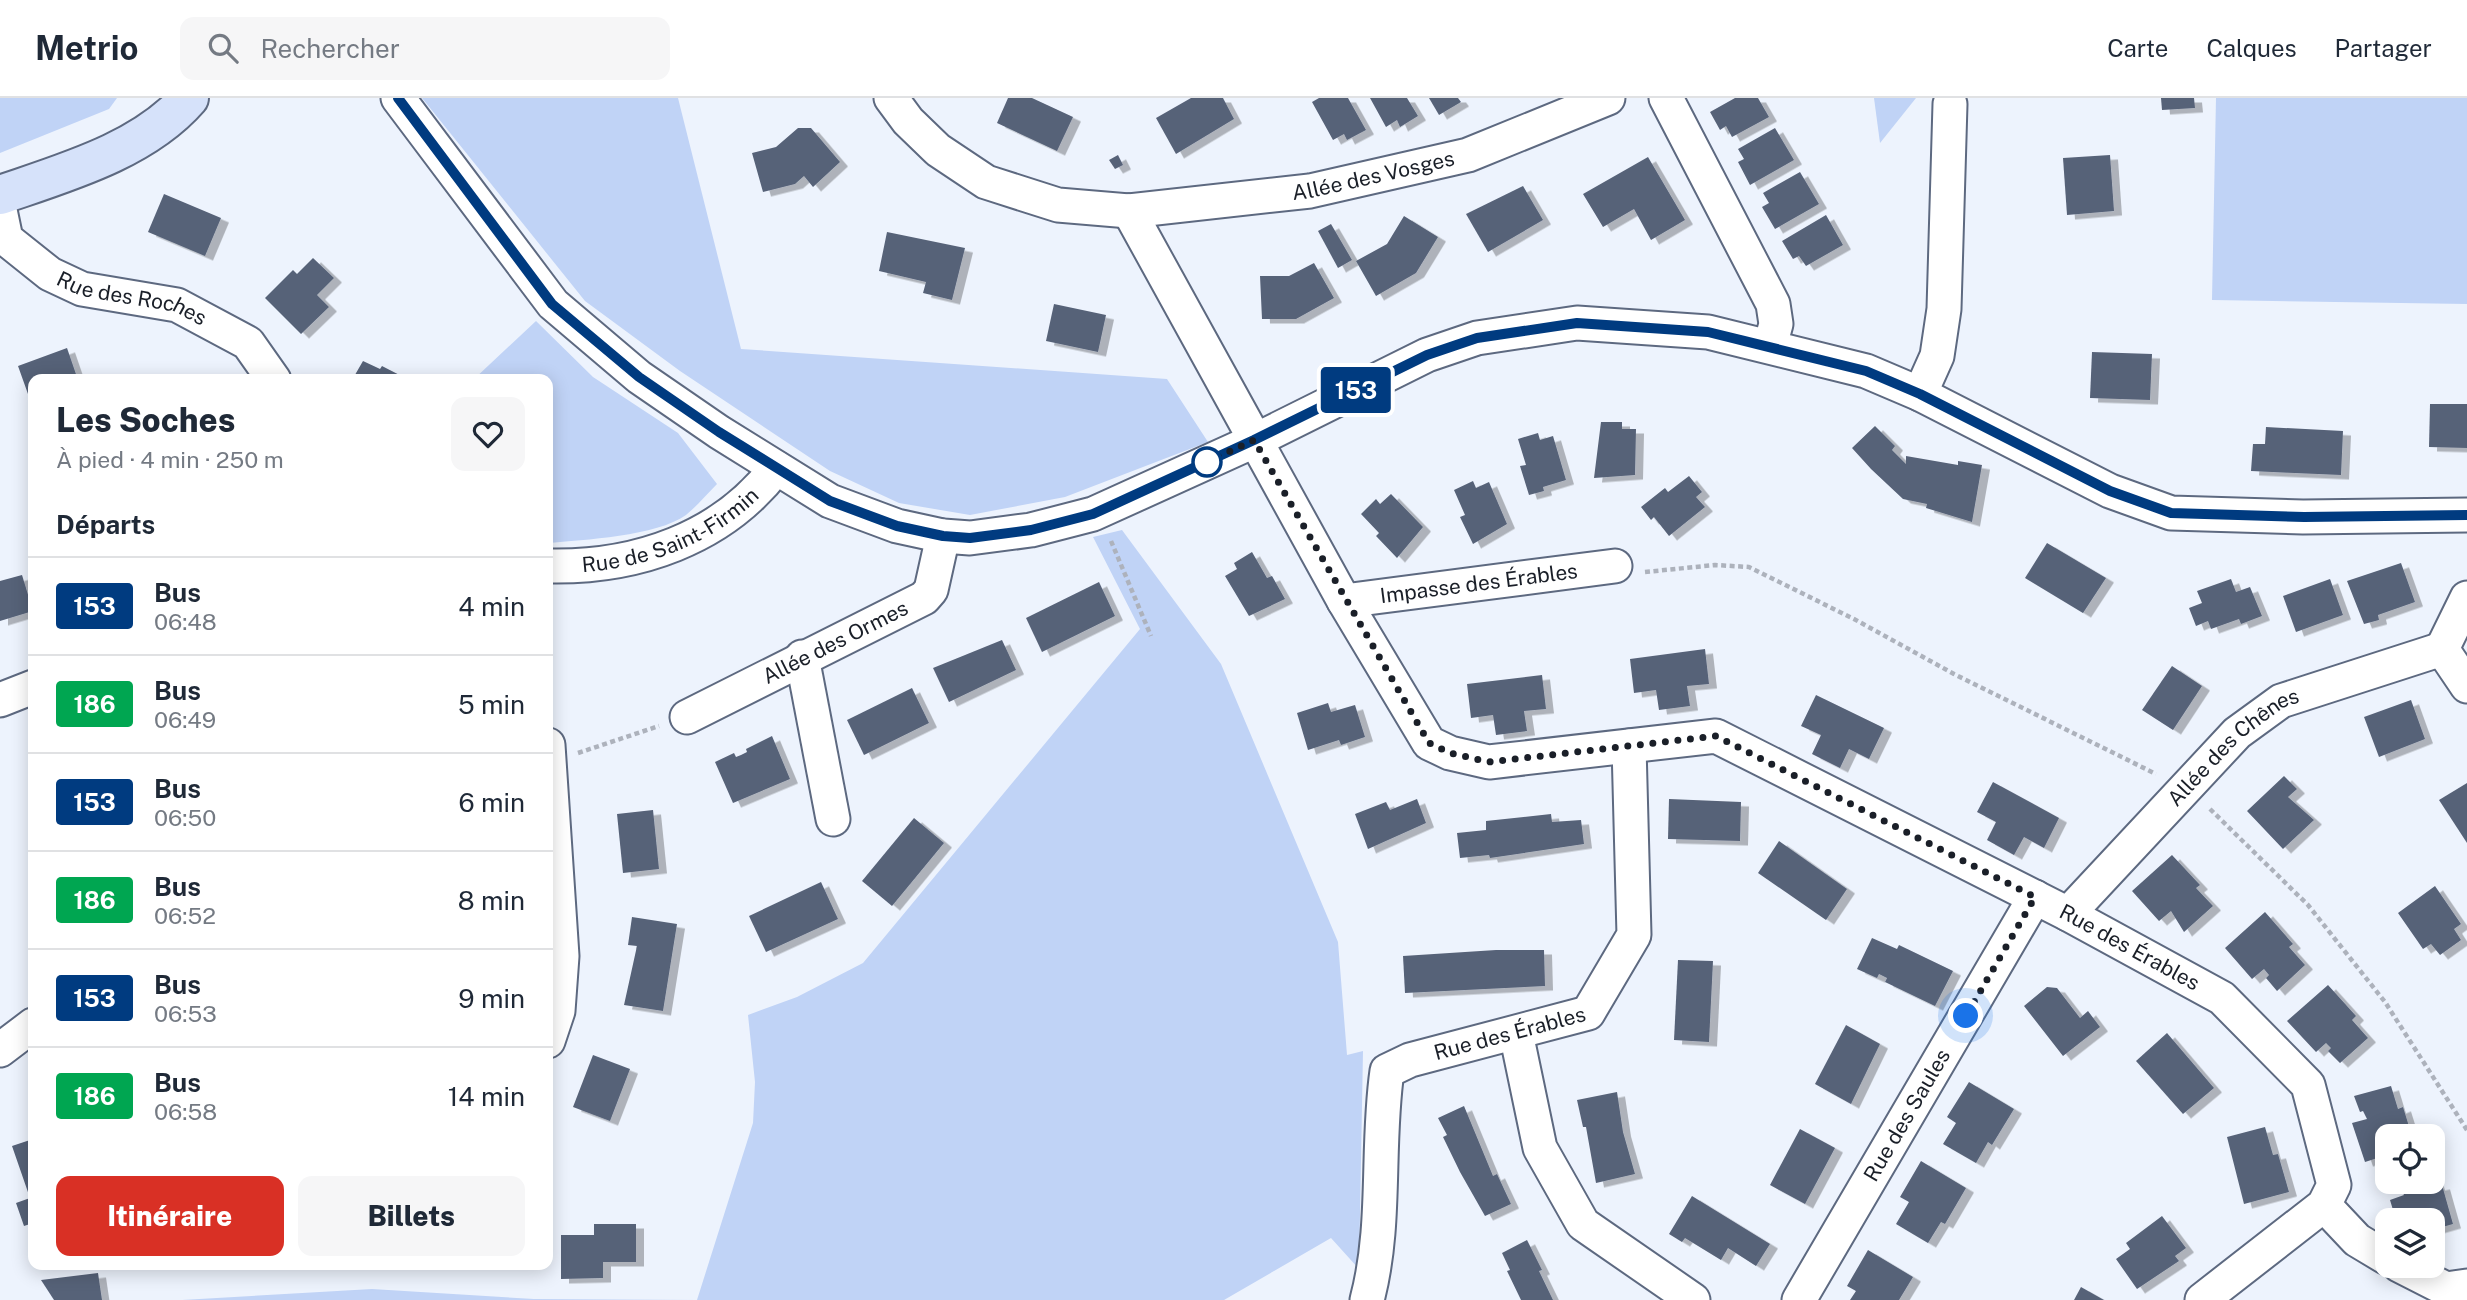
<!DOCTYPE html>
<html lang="fr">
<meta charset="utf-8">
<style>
:root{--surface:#fff;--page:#f6f6f7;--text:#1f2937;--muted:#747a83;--line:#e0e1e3;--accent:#d93025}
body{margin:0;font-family:"Public Sans",sans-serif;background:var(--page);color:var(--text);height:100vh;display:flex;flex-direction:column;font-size:26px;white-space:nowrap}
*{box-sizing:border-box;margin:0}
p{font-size:23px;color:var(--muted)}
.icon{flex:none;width:38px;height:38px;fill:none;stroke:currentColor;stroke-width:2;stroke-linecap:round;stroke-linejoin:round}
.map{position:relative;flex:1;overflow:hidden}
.side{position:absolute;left:28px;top:276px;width:525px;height:896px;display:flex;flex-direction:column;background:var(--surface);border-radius:14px;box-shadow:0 4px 18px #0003}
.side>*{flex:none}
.badge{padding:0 14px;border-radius:5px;font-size:24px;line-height:46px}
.buttons{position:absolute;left:2375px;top:1026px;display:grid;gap:14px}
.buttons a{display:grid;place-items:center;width:70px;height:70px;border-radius:14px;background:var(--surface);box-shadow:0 4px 18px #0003;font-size:35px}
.you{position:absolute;width:35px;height:35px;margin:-18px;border:5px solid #fff;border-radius:50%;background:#1a73e8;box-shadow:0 0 0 10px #1a73e833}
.map>.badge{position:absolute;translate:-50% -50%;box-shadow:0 0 0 4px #fff}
h2{padding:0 28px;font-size:26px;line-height:63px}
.round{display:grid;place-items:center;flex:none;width:74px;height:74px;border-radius:14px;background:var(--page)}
.headline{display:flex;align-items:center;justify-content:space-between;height:119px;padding:0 28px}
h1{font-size:33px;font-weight:800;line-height:52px}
.button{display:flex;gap:14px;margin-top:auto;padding:14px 28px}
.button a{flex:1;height:80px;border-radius:14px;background:var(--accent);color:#fff;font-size:28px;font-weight:800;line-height:80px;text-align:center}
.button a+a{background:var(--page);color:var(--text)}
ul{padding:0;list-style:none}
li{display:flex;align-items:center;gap:21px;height:98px;padding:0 28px;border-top:2px solid var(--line)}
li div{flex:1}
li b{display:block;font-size:26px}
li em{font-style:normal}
li .badge{min-width:77px;font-weight:700;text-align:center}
header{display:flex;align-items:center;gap:42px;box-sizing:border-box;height:98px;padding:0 35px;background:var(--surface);border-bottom:2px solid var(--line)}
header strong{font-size:33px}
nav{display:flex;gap:38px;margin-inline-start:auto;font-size:24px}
.search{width:490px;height:63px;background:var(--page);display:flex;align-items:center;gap:18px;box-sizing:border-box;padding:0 24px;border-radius:14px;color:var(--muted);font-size:26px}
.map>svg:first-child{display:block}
.green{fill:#c0d3f6}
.building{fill:#576278;filter:url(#shadow)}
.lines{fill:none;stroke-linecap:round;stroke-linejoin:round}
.minor-casing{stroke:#5d6980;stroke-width:37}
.secondary-casing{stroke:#5d6980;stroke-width:42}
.path{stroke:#adb2bc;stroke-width:4.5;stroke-dasharray:5 3.5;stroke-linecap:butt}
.minor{stroke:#fff;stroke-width:33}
.secondary{stroke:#d6e2fa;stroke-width:38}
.line-casing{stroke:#fff;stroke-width:16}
.line{stroke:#003b80;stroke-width:10}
.walk{stroke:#1a1f28;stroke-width:7;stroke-dasharray:0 12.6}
.stop-dot{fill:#fff;stroke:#003b80;stroke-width:3.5}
.labels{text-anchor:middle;stroke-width:7;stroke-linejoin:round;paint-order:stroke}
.street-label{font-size:21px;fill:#1a1f28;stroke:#fff}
</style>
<header>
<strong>Metrio</strong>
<div class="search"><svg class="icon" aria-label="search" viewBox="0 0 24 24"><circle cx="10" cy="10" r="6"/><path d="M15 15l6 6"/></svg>Rechercher</div>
<nav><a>Carte</a><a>Calques</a><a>Partager</a></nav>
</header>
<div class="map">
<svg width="2467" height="1202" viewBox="0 0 2467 1202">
<defs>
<filter id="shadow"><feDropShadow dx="8" dy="4.5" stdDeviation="0" flood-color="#0004"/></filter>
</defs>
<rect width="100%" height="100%" fill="#edf3fd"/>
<g class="green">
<path d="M0,0H117L109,11L0,55Z"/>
<path d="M422,0H678L741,251L1167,281L1208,344L1065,399L970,417L899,405L830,373L680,273L585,203Z"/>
<path d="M1874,0H1916L1880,45Z"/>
<path d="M2216,0H2467V206L2212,202Z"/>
<path d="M536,223L593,279L678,335L717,386C707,396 697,408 686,417C657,438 583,442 548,445V282H473Z"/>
<path d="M1122,432L1221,566L1338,844L1347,957L1363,953L1359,1171L1331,1140L1224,1202H182L372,1191L534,1201L697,1202L753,1025L755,984L748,917L797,899L863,865L1140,531L1093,439Z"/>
</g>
<g class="building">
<path d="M1008,0H1032L1073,19L1057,53L997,25Z"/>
<path d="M1191,0H1223L1234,21L1176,56L1156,20Z"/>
<path d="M1319,0H1348L1366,32L1347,42L1344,36L1333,42L1312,4Z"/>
<path d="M1370,0H1407L1418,18L1400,29L1397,22L1386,29Z"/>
<path d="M1429,0H1458L1461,4L1439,17Z"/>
<path d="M1735,0H1758L1769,19L1732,39L1726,28L1720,32L1710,14Z"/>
<path d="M2161,0H2194L2195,10L2162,12Z"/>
<path d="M798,30H811L840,64L813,89L804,78L795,86L763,94L752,55L776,49Z"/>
<path d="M1775,30L1794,62L1750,87L1738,64L1744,61L1738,51Z"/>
<path d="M1118,57L1123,67L1115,71L1109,62Z"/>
<path d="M2110,57L2114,113L2067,117L2063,60Z"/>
<path d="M1648,59L1685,122L1651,142L1634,111L1603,129L1583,96Z"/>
<path d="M1800,74L1819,106L1775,131L1762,109L1769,105L1763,95Z"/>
<path d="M1523,88L1543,122L1488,154L1466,116Z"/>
<path d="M164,96L221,120L205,158L148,134Z"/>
<path d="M1826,117L1843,147L1806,168L1799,158L1793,161L1782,143Z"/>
<path d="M1404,118L1438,139L1416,175L1376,198L1356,163L1387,146Z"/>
<path d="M1331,126L1352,162L1338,170L1318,133Z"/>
<path d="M887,134L965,150L952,202L923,195L926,184L879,173Z"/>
<path d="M313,160L334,180L317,197L329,209L301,236L265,200L293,172L297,176Z"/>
<path d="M1314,165L1334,200L1296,221H1262L1260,178H1289Z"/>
<path d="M1054,206L1106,217L1098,254L1046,243Z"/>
<path d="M67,250L78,282H33V310L18,268Z"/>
<path d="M2092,254L2152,256L2150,302L2090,300Z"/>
<path d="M363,263L380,271L382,268L409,282H352Z"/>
<path d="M2430,306H2467V350L2429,349Z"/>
<path d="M1601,324H1622V331H1636L1635,377L1594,380Z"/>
<path d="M1875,328L1895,348L1892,352L1906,366V358L1958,367V363L1982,367L1972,424L1926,410L1927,406L1903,401L1871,371L1852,350Z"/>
<path d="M2266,329L2343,333L2341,377L2251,373L2253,346H2265Z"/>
<path d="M1538,335L1540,342L1553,338L1566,382L1543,389L1544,393L1529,397L1520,368L1526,367L1518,341Z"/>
<path d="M1689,378L1702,394L1696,399L1705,409L1669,438L1654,419L1651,422L1641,409L1665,390L1668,394Z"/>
<path d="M1473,383L1476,390L1489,384L1507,426L1473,446L1460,419L1465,417L1454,392Z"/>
<path d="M1391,396L1423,429L1397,460L1376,438L1379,435L1361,416L1376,401L1380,406Z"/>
<path d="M2047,445L2106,480L2083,515L2025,480Z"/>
<path d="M1252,454L1267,480L1272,478L1285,501L1249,518L1225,478L1237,471L1234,465Z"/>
<path d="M2401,465L2415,504L2378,517L2379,522L2364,526L2347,483Z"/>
<path d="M22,477L33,513L0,523V483Z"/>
<path d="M2231,481L2236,494L2250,489L2262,518L2241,526L2239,521L2211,531L2208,523L2196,528L2189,510L2202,505L2197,493Z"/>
<path d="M2330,481L2343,517L2296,534L2283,498Z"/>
<path d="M1099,484L1115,518L1042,554L1026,520Z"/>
<path d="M1002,542L1016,572L949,604L933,570Z"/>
<path d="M1705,551L1709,586L1687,588L1690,608L1659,612L1656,592L1634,595L1630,561Z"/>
<path d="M2172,568L2202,588L2173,632L2142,612Z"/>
<path d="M1542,577L1546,611L1524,613L1527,633L1496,637L1493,617L1471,620L1467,586Z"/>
<path d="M912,590L929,625L864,657L847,622Z"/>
<path d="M1816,597L1884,630L1869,661L1849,651L1840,670L1812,656L1821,637L1801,628Z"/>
<path d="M2411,602L2425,641L2379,659L2364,619Z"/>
<path d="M1328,605L1331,614L1355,607L1365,639L1341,647L1339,642L1308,652L1297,615Z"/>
<path d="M772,638L790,681L733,705L715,664L734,655L736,659L741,657L747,654L746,651Z"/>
<path d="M2284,678L2297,691L2288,699L2314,722L2283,751L2247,713Z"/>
<path d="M1993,684L2059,720L2044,750L2024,739L2014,757L1987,742L1996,724L1977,714Z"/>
<path d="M2467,685V745L2439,702Z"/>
<path d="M1417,701L1426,725L1368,751L1355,716L1386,704L1390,712Z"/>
<path d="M1669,701L1741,704L1740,743L1668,741Z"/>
<path d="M653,712L659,771L623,775L617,716Z"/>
<path d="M1551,716L1552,724L1581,722L1584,746L1490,760L1489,757L1460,760L1457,735L1486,732V723Z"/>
<path d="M914,720L944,745L892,808L862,783Z"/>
<path d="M1779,743L1847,791L1826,822L1758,775Z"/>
<path d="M2172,757L2200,787L2196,790L2213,808L2184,834L2171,813L2159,823L2132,793Z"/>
<path d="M821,784L838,821L766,854L749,818Z"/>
<path d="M2435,788L2461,826L2454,831L2461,842L2440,857L2431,846L2423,851L2398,815Z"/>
<path d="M2265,814L2293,846L2289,849L2305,867L2277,893L2266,880L2269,877L2264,871L2252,881L2225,850Z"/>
<path d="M632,819L677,826L663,913L624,907L637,848L628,847Z"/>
<path d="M1872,840L1897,851L1899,847L1953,873L1935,908L1885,884L1887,880L1879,876L1877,880L1857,871Z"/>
<path d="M1496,852H1544L1545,888L1405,895L1403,858Z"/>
<path d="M1678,862L1713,863L1709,944L1674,942Z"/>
<path d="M2328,887L2356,918L2352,922L2368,940L2340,965L2328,953L2331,950L2326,945L2316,954L2287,923Z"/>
<path d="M2047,889L2057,890L2080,920L2088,913L2100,929L2063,958L2024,908Z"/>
<path d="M1846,927L1880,946L1851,1006L1815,986Z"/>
<path d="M2167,935L2214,990L2183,1016L2136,963Z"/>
<path d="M593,957L630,971L610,1023L573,1009Z"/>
<path d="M1969,984L2014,1011L1992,1047L1988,1044L1976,1065L1943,1046L1956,1025L1947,1019Z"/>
<path d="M2391,988L2398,1011L2403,1009L2412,1038H2387V1057L2365,1064L2352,1025L2367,1021L2363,1013L2360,1014L2354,998Z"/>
<path d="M1617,994L1623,1034L1635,1076L1596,1085L1586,1029H1583L1577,1002Z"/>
<path d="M1464,1008L1493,1078L1497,1076L1511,1106L1485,1118L1460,1074L1443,1039L1447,1037L1438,1020Z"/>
<path d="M2265,1029L2273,1057L2278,1056L2289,1094L2244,1106L2227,1039Z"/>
<path d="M1800,1031L1835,1050L1805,1106L1770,1087Z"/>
<path d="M33,1041V1125L24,1128L16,1105L30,1100L12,1048Z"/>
<path d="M1921,1063L1966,1090L1945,1126L1941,1124L1928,1145L1896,1126L1909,1104L1900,1099Z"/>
<path d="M2433,1074L2437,1088L2442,1087L2453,1126L2432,1132V1122H2396L2390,1102L2404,1097L2396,1083H2432Z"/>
<path d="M1692,1098L1770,1146L1756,1168L1728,1150L1721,1162L1685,1140L1682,1144L1669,1136Z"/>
<path d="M2162,1118L2186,1150L2175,1158L2179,1163L2137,1191L2116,1161L2130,1151L2126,1145Z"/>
<path d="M594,1126H636V1164H603V1180L561,1181V1137H594Z"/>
<path d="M1527,1142L1542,1172L1539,1173L1553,1202H1521L1507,1173L1510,1172L1502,1155Z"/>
<path d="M1868,1152L1913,1179L1899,1202H1850L1856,1193L1847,1188Z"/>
<path d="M98,1175L102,1202H54L41,1182Z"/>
<path d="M2081,1189L2104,1202H2074Z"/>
</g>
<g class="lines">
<g class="minor-casing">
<g id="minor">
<path d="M398,0L553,206L639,279L719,334L830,403L897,428L943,438L970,440L1031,432L1093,416L1254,343L1427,257L1477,240L1577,225L1708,234L1866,273L1920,296L2110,393L2171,415L2303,419L2467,417"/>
<path id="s1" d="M891,0L908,23L938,52L986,84L1058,107L1129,113L1310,93L1468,57L1608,0"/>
<path d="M1666,0L1773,206L1776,226L1770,248"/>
<path id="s2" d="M0,112L6,141L50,176L82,191L177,207L248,245L274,282"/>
<path id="s3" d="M1129,113L1344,503L1429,645L1450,655L1489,664L1716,638L2068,816L2222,900L2308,987L2334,1087L2324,1107L2202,1202"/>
<path d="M1920,296L1937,258L1944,211L1950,6"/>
<path id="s4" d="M548,468C636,470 722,441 776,370"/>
<path d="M2467,500L2442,551L2467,588"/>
<path id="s5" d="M1344,503L1615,468"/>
<path d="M802,559L833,721"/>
<path d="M0,602L33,589"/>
<path id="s6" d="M687,619L924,500L931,492L943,438"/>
<path d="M548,647L562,858L558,913L548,943"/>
<path id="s7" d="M2068,816L2237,635L2281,603L2442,551"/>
<path d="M1516,935L1540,1050L1583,1126L1693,1202"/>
<path d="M0,952L33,927"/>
<path d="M2324,1107L2357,1142L2387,1160"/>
<path d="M2399,1167L2446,1191L2467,1188"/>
<path id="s8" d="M1367,1202C1387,1127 1376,1049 1387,973L1410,962L1588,915L1634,837L1629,648"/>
<path id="s9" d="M1799,1202L2035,799"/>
</g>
</g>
<g class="secondary-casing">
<path id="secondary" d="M0,97C64,75 143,53 189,0"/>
</g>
<g class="path">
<path d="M1111,443L1151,538"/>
<path d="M1645,474L1715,467L1749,469L1854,521L1954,576L2156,676"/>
<path d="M578,655L659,628"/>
<path d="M2210,711L2308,807L2385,904L2467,1032"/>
</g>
<use href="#minor" class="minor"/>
<use href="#secondary" class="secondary"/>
</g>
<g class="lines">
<g class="line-casing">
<path id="line" d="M398,0L552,206L639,279L719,334L830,403L897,428L943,438L970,440L1031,432L1093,416L1254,342L1427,257L1477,240L1577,225L1708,234L1866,273L1920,296L2110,393L2171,415L2304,419L2467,417"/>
</g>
<use href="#line" class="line"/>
<path class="walk" d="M1207,364L1254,342L1429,645L1450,655L1489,664L1716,638L2035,799L1966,918"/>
</g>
<circle class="stop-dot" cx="1207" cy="364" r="14"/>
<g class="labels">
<g class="street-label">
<text dy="7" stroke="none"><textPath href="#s1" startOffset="522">Allée des Vosges</textPath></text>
<text dy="7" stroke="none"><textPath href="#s2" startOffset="172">Rue des Roches</textPath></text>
<text dy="7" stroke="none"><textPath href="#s4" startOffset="130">Rue de Saint-Firmin</textPath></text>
<text dy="7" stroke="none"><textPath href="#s5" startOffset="136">Impasse des Érables</textPath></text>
<text dy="7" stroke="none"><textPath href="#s6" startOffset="166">Allée des Ormes</textPath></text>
<text dy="7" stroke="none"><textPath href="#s7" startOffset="236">Allée des Chênes</textPath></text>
<text dy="7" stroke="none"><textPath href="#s3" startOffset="1367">Rue des Érables</textPath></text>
<text dy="7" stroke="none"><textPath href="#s8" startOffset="359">Rue des Érables</textPath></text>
<text dy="7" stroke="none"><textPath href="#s9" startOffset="214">Rue des Saules</textPath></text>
</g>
</g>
</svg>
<div class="buttons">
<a><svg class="icon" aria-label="locate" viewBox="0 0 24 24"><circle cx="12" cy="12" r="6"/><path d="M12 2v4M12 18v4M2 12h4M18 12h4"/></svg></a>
<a><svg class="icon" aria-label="layers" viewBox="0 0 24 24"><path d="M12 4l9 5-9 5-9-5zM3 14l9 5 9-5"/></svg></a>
</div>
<div class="you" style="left:1966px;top:918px"></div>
<b class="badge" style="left:1356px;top:292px;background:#003b80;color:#fff">153</b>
<section class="side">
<div class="headline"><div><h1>Les Soches</h1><p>À pied · 4 min · 250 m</p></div><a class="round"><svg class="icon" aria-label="heart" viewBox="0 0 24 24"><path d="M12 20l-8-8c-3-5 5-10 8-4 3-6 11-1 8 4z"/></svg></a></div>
<h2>Départs</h2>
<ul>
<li><span class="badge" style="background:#003b80;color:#fff">153</span><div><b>Bus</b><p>06:48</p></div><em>4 min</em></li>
<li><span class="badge" style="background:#00a651;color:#fff">186</span><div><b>Bus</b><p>06:49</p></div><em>5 min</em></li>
<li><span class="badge" style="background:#003b80;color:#fff">153</span><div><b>Bus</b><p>06:50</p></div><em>6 min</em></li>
<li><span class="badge" style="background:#00a651;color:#fff">186</span><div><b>Bus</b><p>06:52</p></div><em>8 min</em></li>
<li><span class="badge" style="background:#003b80;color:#fff">153</span><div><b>Bus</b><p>06:53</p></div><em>9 min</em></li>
<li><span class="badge" style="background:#00a651;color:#fff">186</span><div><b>Bus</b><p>06:58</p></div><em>14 min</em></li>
</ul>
<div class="button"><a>Itinéraire</a><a>Billets</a></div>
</section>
</div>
